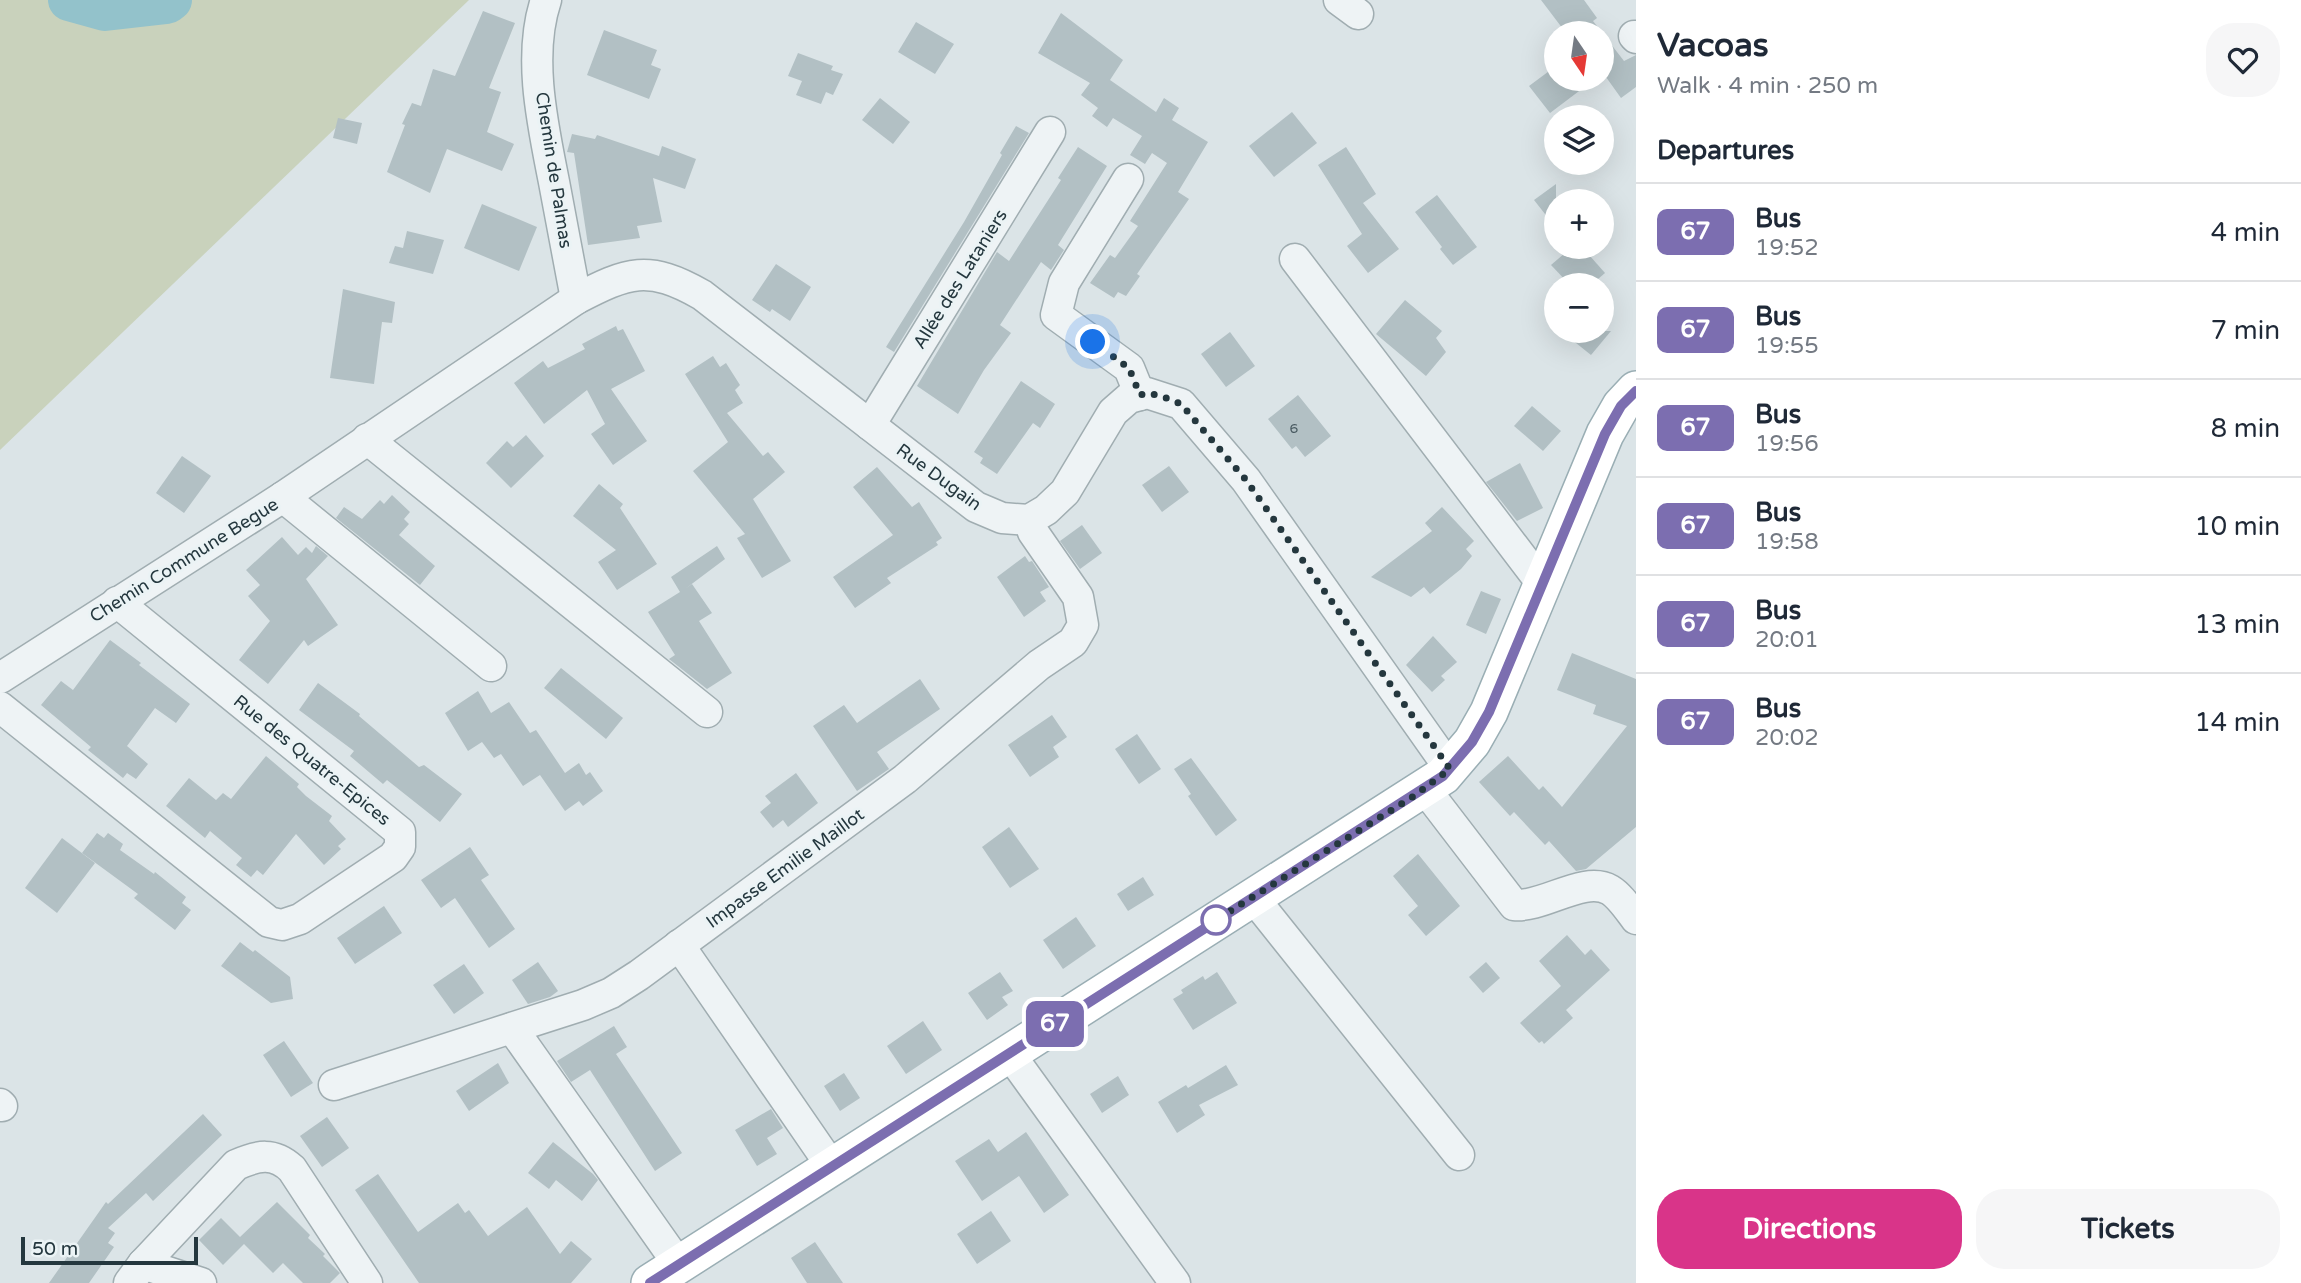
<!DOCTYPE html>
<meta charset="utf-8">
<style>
:root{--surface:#fff;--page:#f6f6f7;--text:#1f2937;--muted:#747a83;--line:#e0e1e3;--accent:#d93489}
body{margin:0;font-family:"Varela Round",sans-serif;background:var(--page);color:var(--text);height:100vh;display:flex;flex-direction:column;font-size:26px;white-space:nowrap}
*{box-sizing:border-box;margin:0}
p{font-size:23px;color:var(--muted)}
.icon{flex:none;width:38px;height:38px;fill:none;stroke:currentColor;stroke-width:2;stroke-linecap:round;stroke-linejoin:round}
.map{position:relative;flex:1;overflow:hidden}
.details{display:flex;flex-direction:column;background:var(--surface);width:665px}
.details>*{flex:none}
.badge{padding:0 14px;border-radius:10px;font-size:24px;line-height:46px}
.needle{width:46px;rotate:167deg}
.buttons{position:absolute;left:1544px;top:21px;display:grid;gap:14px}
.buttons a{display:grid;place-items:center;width:70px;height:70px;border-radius:50%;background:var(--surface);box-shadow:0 7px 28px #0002;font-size:35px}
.scale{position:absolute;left:21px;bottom:18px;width:177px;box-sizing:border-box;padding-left:7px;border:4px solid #24373e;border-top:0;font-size:19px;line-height:24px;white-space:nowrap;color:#24373e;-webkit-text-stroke:5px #ebf3f5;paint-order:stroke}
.you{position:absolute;width:35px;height:35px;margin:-18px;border:5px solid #fff;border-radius:50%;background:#1a73e8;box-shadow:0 0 0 10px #1a73e833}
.map>.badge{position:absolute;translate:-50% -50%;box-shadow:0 0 0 4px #fff}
h2{padding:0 21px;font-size:26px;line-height:63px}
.round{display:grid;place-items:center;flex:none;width:74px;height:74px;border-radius:28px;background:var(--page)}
.headline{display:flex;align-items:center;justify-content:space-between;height:119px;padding:0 21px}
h1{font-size:33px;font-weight:700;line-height:52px}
.button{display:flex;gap:14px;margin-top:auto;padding:14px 21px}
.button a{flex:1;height:80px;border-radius:28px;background:var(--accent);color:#fff;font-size:28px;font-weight:700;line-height:80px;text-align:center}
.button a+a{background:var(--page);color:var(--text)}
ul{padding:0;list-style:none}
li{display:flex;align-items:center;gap:21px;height:98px;padding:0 21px;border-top:2px solid var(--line)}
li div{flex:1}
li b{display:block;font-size:26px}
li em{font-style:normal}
li .badge{min-width:77px;font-weight:700;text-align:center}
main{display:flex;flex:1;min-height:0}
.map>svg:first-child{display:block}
.green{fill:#c9d2bc}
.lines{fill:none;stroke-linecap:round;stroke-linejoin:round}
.river{stroke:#93c2cb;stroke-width:42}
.building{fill:#b2c0c4}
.minor-casing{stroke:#a0adb1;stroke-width:33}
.major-casing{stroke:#9aaeb4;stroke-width:40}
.minor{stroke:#eef3f5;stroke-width:30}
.major{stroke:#fff;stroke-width:37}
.line-casing{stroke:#fff;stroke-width:16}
.line{stroke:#7c6eb0;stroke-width:10}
.walk{stroke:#24373e;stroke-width:7;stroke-dasharray:0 12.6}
.stop-dot{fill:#fff;stroke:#7c6eb0;stroke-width:3.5}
.labels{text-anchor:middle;stroke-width:6;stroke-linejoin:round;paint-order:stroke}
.number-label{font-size:14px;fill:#485960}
.street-label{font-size:18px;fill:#24373e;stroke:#ebf3f5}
</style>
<main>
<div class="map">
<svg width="1636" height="1283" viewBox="0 0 1636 1283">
<rect width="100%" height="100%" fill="#dbe4e7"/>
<path class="green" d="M0,0H469L0,450Z"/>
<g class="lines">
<path class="river" d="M69,0L105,10L167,3L171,0"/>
</g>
<g class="building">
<path d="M1541,0H1584L1597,18L1593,21L1624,61L1636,55V87L1621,98L1601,70V33H1566Z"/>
<path d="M483,11L515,23L489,88L501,92L487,132L514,144L502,171L447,149L430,193L387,172L405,125L402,124L412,103L421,106L433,69L455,76Z"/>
<path d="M1061,13L1123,60L1110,80L1156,112L1164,98L1179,108L1172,120L1208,142L1178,192L1189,199L1146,261L1137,274L1140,276L1126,296L1118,292L1114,298L1090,283L1110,255L1115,258L1138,226L1130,221L1167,163L1152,153L1145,164L1130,155L1142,136L1113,118L1107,127L1092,116L1098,108L1081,95L1090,83L1038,53Z"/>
<path d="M916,22L954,44L935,74L898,52Z"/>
<path d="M604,30L657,50L651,65L661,69L649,99L587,75Z"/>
<path d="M798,53L833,66L831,70L843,74L833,95L826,92L821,104L796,95L802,81L788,76Z"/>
<path d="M1556,66V79H1595L1550,113L1529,86Z"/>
<path d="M880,98L910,122L893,144L862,120Z"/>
<path d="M1292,112L1317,143L1274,177L1249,146Z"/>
<path d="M338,118L362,123L357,144L333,138Z"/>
<path d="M1016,126L1029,133L894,352L886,347L964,222L1002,155L1000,153Z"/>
<path d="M572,134L595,139L597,135L659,156L662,146L696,159L685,189L653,178L662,222L637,226L640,238L588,245L574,153L567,152Z"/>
<path d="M1078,147L1107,166L1058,245L1064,250L1051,270L1041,262L1000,325L1011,333L984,370L958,414L917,386L997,252L1009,261L1061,180L1058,178Z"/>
<path d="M1346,147L1376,194L1363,203L1399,249L1368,273L1347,246L1362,234L1318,165Z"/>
<path d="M1556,184V228L1534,200Z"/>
<path d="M1437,195L1477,247L1453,265L1440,249L1442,247L1415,212Z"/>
<path d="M482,204L537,227L519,271L464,248Z"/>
<path d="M407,231L444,240L433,274L389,263L395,246L403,248Z"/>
<path d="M1572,247H1582L1605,273L1591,285H1570L1551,265Z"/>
<path d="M776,264L811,287L790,321L772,309L770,312L752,300Z"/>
<path d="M343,289L395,302L392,323L382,322L374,384L330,378Z"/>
<path d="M1405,300L1442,331L1436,338L1446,352L1426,376L1376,334Z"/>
<path d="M616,326L618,331L623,329L645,371L611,389L647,441L613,465L591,434L605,424L587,390L544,424L514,383L543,361L548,368L585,349L582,344Z"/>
<path d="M1561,331H1611L1591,355Z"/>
<path d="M1230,332L1255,366L1226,387L1201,354Z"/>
<path d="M713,356L720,367L726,363L740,385L735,390L743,403L727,413L763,456L768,452L785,472L753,499L791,561L762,578L737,538L745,534L693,471L728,442L685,374Z"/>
<path d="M1021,381L1055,404L1040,428L1033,423L997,474L980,463L983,458L974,452Z"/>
<path d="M1298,395L1331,436L1305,457L1296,446L1292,449L1268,419Z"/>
<path d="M1532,406L1561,431L1543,451L1514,426Z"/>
<path d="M526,435L544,456L511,488L486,463L507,441L513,447Z"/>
<path d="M182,456L211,476L184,513L156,493Z"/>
<path d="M1520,463L1543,508L1517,521L1486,482Z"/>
<path d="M1169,466L1189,492L1162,512L1142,485Z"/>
<path d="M877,467L912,507L919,502L942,538L936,542L938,545L887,578L891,583L855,608L833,577L893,535L853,487Z"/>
<path d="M599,484L623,504L620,508L657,564L617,590L598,562L616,550L573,516Z"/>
<path d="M392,495L410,512L404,519L409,524L399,535L435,566L420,585L336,518L344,507L362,519L380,500L384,504Z"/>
<path d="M1442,507L1474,541L1466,549L1472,556L1461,569L1430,594L1424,587L1411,597L1371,577L1432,531L1425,523Z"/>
<path d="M1082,525L1102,553L1080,569L1060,541Z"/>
<path d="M282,537L298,555L306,547L312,553L316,546L328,556L306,579L338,625L308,646L304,640L268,684L239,660L270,621L248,596L260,585L246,570Z"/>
<path d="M717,546L725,559L685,589L692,584L712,613L699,621L732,673L707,689L669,659L675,655L648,612L680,592L671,577Z"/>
<path d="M1025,556L1029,562L1032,561L1049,587L1040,592L1046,601L1024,617L997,577Z"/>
<path d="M1481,591L1501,599L1486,634L1466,625Z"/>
<path d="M1433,636L1457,662L1441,676L1445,680L1432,692L1406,665Z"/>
<path d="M110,640L141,663L139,665L190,704L176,723L155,708L127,746L148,764L136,779L127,773L123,778L88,750L91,747L41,705L61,681L73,690Z"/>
<path d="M1572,653L1636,679V827L1586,869L1576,871L1549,841L1545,845L1514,812L1510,816L1479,782L1508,756L1539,790L1543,786L1562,807L1627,726L1593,714L1596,705L1557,690Z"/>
<path d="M561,668L623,718L606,739L544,688Z"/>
<path d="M920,679L940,709L877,752L889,769L857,791L813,726L844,705L857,723Z"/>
<path d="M318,683L360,714L359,716L419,767L424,765L462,794L440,822L387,780L383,784L350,756L354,751L299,710Z"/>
<path d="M478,691L491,713L509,702L530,733L536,730L565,773L579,763L586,775L590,772L603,791L583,806L579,801L565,811L540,775L523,786L501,754L494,758L482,742L468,751L445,713Z"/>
<path d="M1052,715L1067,737L1053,747L1059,757L1030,777L1008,745Z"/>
<path d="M1137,734L1161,769L1139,784L1115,749Z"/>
<path d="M266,756L299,784L297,787L306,796L332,816L329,821L346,839L338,846L341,849L324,865L296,834L263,875L257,870L251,877L236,865L242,858L210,831L205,838L166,806L189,778L216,800L223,793L231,799Z"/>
<path d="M1191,758L1237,820L1216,836L1188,796L1191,794L1174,769Z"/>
<path d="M796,773L818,803L788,827L783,820L773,828L760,812L771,803L765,796Z"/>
<path d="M1009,827L1039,869L1010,888L982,847Z"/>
<path d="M97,833L104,838L108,833L123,844L120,850L154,874L155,872L186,897L182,903L191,910L175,930L134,898L138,894L82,853Z"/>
<path d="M62,838L95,863L57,913L25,888Z"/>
<path d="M470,847L489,875L481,880L515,929L489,948L455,898L441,908L421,880Z"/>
<path d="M1418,854L1460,906L1426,936L1408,915L1418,906L1393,876Z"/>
<path d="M1143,877L1154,895L1128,911L1117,894Z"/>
<path d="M384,906L402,933L355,964L337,938Z"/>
<path d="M1076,917L1096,946L1063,969L1043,940Z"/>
<path d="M1567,935L1585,955L1591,949L1610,970L1566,1010L1573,1018L1544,1044L1542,1041L1539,1043L1520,1023L1561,986L1539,961Z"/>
<path d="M240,942L253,952L255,950L290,977L293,999L271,1003L221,966Z"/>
<path d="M538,962L558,991L550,997L528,1004L512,980Z"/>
<path d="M1486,962L1500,978L1483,993L1469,977Z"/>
<path d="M464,964L484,993L454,1014L433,985Z"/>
<path d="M1000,972L1013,991L1002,997L1008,1005L987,1020L968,993Z"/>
<path d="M1217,972L1237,1003L1193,1030L1173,999L1183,993L1181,990L1203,976L1205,980Z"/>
<path d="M923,1021L942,1050L906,1074L887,1046Z"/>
<path d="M614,1026L627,1047L616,1054L682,1153L655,1171L590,1070L571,1082L557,1061Z"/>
<path d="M284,1041L313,1083L291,1097L263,1055Z"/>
<path d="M498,1063L509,1083L469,1111L456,1091Z"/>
<path d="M1226,1065L1238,1085L1199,1105L1205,1115L1177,1133L1158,1102L1186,1085L1188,1088Z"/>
<path d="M844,1073L860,1098L840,1111L824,1086Z"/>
<path d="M1118,1076L1129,1095L1102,1113L1090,1094Z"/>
<path d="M771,1109L783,1128L767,1138L777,1154L757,1166L735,1130Z"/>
<path d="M203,1114L222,1135L153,1201L146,1193L108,1228L115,1233L108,1243L114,1247L89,1283H49L106,1202L108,1204Z"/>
<path d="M327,1117L349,1148L322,1167L300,1136Z"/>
<path d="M1026,1132L1069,1195L1044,1213L1019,1176L982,1201L955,1161L989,1139L998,1152Z"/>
<path d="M553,1142L593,1174L598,1180L582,1201L556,1180L549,1189L528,1173Z"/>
<path d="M378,1174L418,1232L458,1203L465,1213L469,1210L488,1236L527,1207L560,1254L571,1241L592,1259L571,1283H419L355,1190Z"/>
<path d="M277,1202L310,1235L308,1238L325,1254L323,1256L340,1273L330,1283H303L283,1263L273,1273L244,1244L223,1265L199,1240L221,1218L240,1237Z"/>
<path d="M991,1211L1011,1241L977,1264L957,1234Z"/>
<path d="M815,1242L834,1270L843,1283H807L791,1258Z"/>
</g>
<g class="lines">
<g class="minor-casing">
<g id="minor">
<path d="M546,0C527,56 543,126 554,182C561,221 569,260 576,299"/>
<path d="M1339,0L1358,14"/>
<path d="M1634,36L1636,38"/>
<path d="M1128,179L1064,283L1056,315L1129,368L1140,395"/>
<path d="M1295,259L1543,585"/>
<path d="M870,425L1050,132"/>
<path d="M367,439L707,712"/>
<path d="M283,497L491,666"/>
<path d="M0,678L283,497L576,299C628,272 648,264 702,295L976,507L1002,518L1029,520L1046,510L1065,492L1113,412L1129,398L1147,393L1181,404L1246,480L1450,769"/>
<path d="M0,707L269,922L282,925L300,919L393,857L400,847V832L117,602"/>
<path d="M1425,789L1514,905C1543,908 1584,875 1610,890C1620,896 1629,910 1636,919"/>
<path d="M1252,896L1459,1155"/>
<path d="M679,945L832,1167"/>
<path d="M512,1028L679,1265"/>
<path d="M1009,1053L1175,1283"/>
<path d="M334,1085L583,1005L611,993L639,975L905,779L1039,665L1073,642L1083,625L1078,597L1033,532L1029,520"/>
<path d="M0,1104L2,1106"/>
<path d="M143,1264L201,1283"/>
<path d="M129,1283L143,1264L236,1165C258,1155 274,1152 292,1169L367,1283"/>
</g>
</g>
<g class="major-casing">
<path id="major" d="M650,1283L1443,776L1472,742L1489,712L1605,434L1621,406L1636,390"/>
</g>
<use href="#minor" class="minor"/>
<use href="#major" class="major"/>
</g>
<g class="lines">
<g class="line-casing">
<path id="line" d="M650,1283L1443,776L1472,742L1489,712L1605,434L1621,406L1636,391"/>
</g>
<use href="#line" class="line"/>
<path class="walk" d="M1093,342L1129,368L1140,395L1147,393L1161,396L1181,404L1246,480L1450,769L1414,796L1208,925L1216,920"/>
</g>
<circle class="stop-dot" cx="1216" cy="920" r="14"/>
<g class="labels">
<g class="number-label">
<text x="1294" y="433">6</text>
</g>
<g class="street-label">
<text transform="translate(554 170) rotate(81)" y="6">Chemin de Palmas</text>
<text transform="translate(960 279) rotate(-58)" y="6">Allée des Lataniers</text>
<text transform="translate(939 477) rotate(36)" y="6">Rue Dugain</text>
<text transform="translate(184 560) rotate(-32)" y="6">Chemin Commune Begue</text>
<text transform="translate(312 760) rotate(39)" y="6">Rue des Quatre-Epices</text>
<text transform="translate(785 868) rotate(-36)" y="6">Impasse Emilie Maillot</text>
</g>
</g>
</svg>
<div class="buttons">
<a><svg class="needle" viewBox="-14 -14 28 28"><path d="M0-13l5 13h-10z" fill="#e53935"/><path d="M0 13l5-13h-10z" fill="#747a83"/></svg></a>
<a><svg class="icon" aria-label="layers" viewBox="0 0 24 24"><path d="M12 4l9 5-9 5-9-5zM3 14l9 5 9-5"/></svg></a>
<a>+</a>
<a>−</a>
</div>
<div class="scale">50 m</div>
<div class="you" style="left:1093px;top:342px"></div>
<b class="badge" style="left:1055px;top:1024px;background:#7c6eb0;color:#fff">67</b>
</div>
<section class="details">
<div class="headline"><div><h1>Vacoas</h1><p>Walk · 4 min · 250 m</p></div><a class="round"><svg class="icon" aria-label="heart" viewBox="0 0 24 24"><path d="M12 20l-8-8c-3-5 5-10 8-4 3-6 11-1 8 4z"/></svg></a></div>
<h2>Departures</h2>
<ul>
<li><span class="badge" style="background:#7c6eb0;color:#fff">67</span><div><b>Bus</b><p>19:52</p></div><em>4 min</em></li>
<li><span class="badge" style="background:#7c6eb0;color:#fff">67</span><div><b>Bus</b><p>19:55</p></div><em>7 min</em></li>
<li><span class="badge" style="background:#7c6eb0;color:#fff">67</span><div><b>Bus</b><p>19:56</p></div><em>8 min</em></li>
<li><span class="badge" style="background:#7c6eb0;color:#fff">67</span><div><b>Bus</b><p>19:58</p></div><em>10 min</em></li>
<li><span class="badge" style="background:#7c6eb0;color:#fff">67</span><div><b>Bus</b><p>20:01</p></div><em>13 min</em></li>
<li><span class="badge" style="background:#7c6eb0;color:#fff">67</span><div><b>Bus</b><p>20:02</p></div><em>14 min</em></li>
</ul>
<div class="button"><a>Directions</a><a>Tickets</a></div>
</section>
</main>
